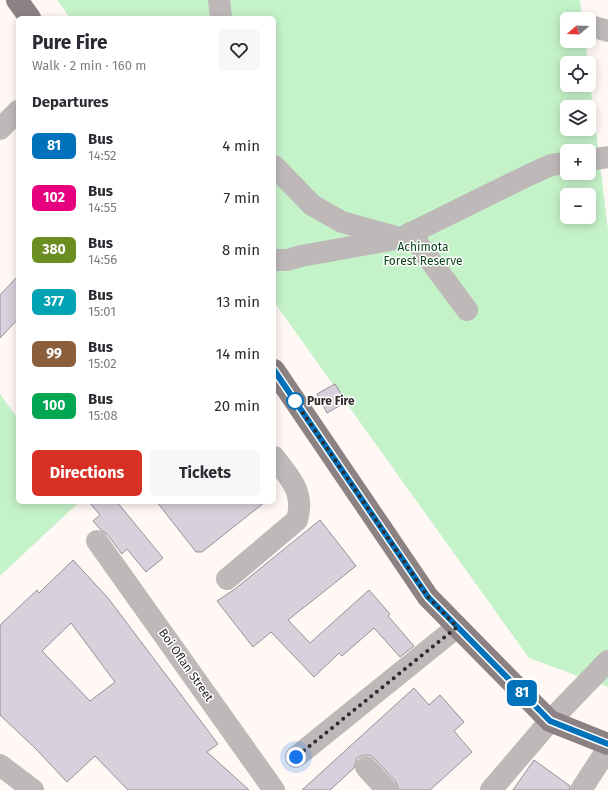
<!DOCTYPE html>
<meta charset="utf-8">
<style>
:root{--surface:#fff;--page:#f7f7f7;--text:#2b2b33;--muted:#7c7c81;--accent:#d93025}
body{margin:0;font-family:"Fira Sans",sans-serif;background:var(--page);color:var(--text);height:100vh;display:flex;flex-direction:column;font-size:15px;white-space:nowrap}
*{box-sizing:border-box;margin:0}
p{font-size:13px;color:var(--muted)}
.icon{flex:none;width:22px;height:22px;fill:none;stroke:currentColor;stroke-width:2;stroke-linecap:round;stroke-linejoin:round}
.map{position:relative;flex:1;overflow:hidden}
.side{position:absolute;left:16px;top:16px;width:260px;height:488px;display:flex;flex-direction:column;background:var(--surface);border-radius:6px;box-shadow:0 2px 10px #0003}
.side>*{flex:none}
.badge{padding:0 8px;border-radius:6px;font-size:14px;line-height:26px}
.needle{width:26px;rotate:251deg}
.controls{position:absolute;left:560px;top:12px;display:grid;gap:8px}
.controls a{display:grid;place-items:center;width:36px;height:36px;border-radius:6px;background:var(--surface);box-shadow:0 2px 10px #0003;font-size:20px}
.you{position:absolute;width:20px;height:20px;margin:-10px;border:3px solid #fff;border-radius:50%;background:#1a73e8;box-shadow:0 0 0 6px #1a73e833}
.map>.badge{position:absolute;translate:-50% -50%;box-shadow:0 0 0 2px #fff}
h2{padding:0 16px;font-size:15px;line-height:36px}
.round{display:grid;place-items:center;flex:none;width:42px;height:42px;border-radius:6px;background:var(--page)}
.headline{display:flex;align-items:center;justify-content:space-between;height:68px;padding:0 16px}
h1{font-size:19px;font-weight:700;line-height:30px}
.button{display:flex;gap:8px;margin-top:auto;padding:8px 16px}
.button a{flex:1;height:46px;border-radius:6px;background:var(--accent);color:#fff;font-size:16px;font-weight:700;line-height:46px;text-align:center}
.button a+a{background:var(--page);color:var(--text)}
ul{padding:0;list-style:none}
li{display:flex;align-items:center;gap:12px;height:52px;padding:0 16px}
li div{flex:1}
li b{display:block;font-size:15px}
li em{font-style:normal}
li .badge{min-width:44px;font-weight:700;text-align:center}
.map>svg:first-child{display:block}
.green{fill:#c4f2c9;fill-rule:evenodd}
.building{fill:#d8d1db;stroke:#969099;fill-rule:evenodd}
.lines{fill:none;stroke-linecap:round;stroke-linejoin:round}
.minor{stroke:#beb8b9;stroke-width:22}
.major{stroke:#8c8183;stroke-width:22}
.line-casing{stroke:#fff;stroke-width:9}
.line{stroke:#0072bc;stroke-width:6}
.walk{stroke:#312c2a;stroke-width:4;stroke-dasharray:0 7.2}
.stop-dot{fill:#fff;stroke:#0072bc;stroke-width:2}
.labels{text-anchor:middle;stroke-width:3;stroke-linejoin:round;paint-order:stroke}
.park-label{font-size:12px;fill:#0f481e;stroke:#fff}
.stop-label{font-size:12px;font-weight:bold;fill:#312c2a;stroke:#fff;text-anchor:start}
.street-label{font-size:12px;fill:#312c2a;stroke:#fff}
</style>
<div class="map">
<svg width="608" height="790" viewBox="0 0 608 790">
<rect width="100%" height="100%" fill="#fff8f4"/>
<g class="green">
<path d="M57,0H580L582,19H567V41H585L588,63H567V85H589V74L608,230V687L529,658L274,302V18H70ZM567,107H589V129H567ZM567,151H589V173H567ZM567,195H589V217H567Z"/>
<path d="M0,394L18,419V502H76L77,504L0,576Z"/>
</g>
<g class="building">
<path d="M18,276V319L0,338V295Z"/>
<path d="M335,384L346,402L327,413L317,394Z"/>
<path d="M89,502H117L163,558L146,572L127,549L122,554L107,534L100,529L93,521L100,515Z"/>
<path d="M157,502H265L202,552H196Z"/>
<path d="M320,520L356,566L288,620L310,643L369,590L390,614L388,616L414,646L400,657L374,628L342,656L339,653L314,677L271,632L253,647L217,601L235,589Z"/>
<path d="M73,560L108,598L218,744L207,752L249,790H128L95,756L67,782L36,749L0,715V625L37,590L39,593ZM71,623L115,682L90,701L42,651Z"/>
<path d="M414,688L429,705L440,695L464,722L454,731L472,752L430,790H399L396,782L375,759L370,755H364L357,758L354,768L330,790H302Z"/>
<path d="M534,760L570,786L569,790H513Z"/>
</g>
<g class="lines">
<g class="minor">
<path d="M219,0L221,18"/>
<path d="M594,27L608,31"/>
<path d="M0,129L18,111"/>
<path d="M589,160L608,157"/>
<path d="M274,166L312,205L342,222L396,237"/>
<path d="M410,233L467,310"/>
<path d="M274,260H287L301,256L401,238L529,175L551,165L567,163"/>
<path d="M97,541L274,790"/>
<path d="M227,579L297,520C305,492 290,478 274,457"/>
<path d="M296,757L457,627"/>
<path d="M0,765L33,790"/>
<path d="M366,767L387,790"/>
<path d="M491,790L550,721L608,661"/>
<path d="M581,790L608,748"/>
</g>
<g class="major">
<path d="M17,0L30,18"/>
<path d="M274,370L428,597L550,721L608,744"/>
</g>
</g>
<g class="lines">
<g class="line-casing">
<path id="line" d="M274,370L428,597L550,721L608,744"/>
</g>
<use href="#line" class="line"/>
<path class="walk" d="M295,401L428,597L457,627L296,757"/>
</g>
<circle class="stop-dot" cx="295" cy="401" r="8"/>
<g class="labels">
<g class="park-label">
<text x="423" y="251">Achimota<tspan x="423" dy="14">Forest Reserve</tspan></text>
</g>
<g class="stop-label">
<text x="307" y="405">Pure Fire</text>
</g>
<g class="street-label">
<text transform="translate(186 665) rotate(55)" y="4">Boi Oflan Street</text>
</g>
</g>
</svg>
<div class="controls">
<a><svg class="needle" viewBox="-14 -14 28 28"><path d="M0-13l5 13h-10z" fill="#e53935"/><path d="M0 13l5-13h-10z" fill="#7c7c81"/></svg></a>
<a><svg class="icon" aria-label="locate" viewBox="0 0 24 24"><circle cx="12" cy="12" r="6"/><path d="M12 2v4M12 18v4M2 12h4M18 12h4"/></svg></a>
<a><svg class="icon" aria-label="layers" viewBox="0 0 24 24"><path d="M12 4l9 5-9 5-9-5zM3 14l9 5 9-5"/></svg></a>
<a>+</a>
<a>−</a>
</div>
<div class="you" style="left:296px;top:757px"></div>
<b class="badge" style="left:522px;top:693px;background:#0072bc;color:#fff">81</b>
<section class="side">
<div class="headline"><div><h1>Pure Fire</h1><p>Walk · 2 min · 160 m</p></div><a class="round"><svg class="icon" aria-label="heart" viewBox="0 0 24 24"><path d="M12 20l-8-8c-3-5 5-10 8-4 3-6 11-1 8 4z"/></svg></a></div>
<h2>Departures</h2>
<ul>
<li><span class="badge" style="background:#0072bc;color:#fff">81</span><div><b>Bus</b><p>14:52</p></div><em>4 min</em></li>
<li><span class="badge" style="background:#e6007e;color:#fff">102</span><div><b>Bus</b><p>14:55</p></div><em>7 min</em></li>
<li><span class="badge" style="background:#6b8e23;color:#fff">380</span><div><b>Bus</b><p>14:56</p></div><em>8 min</em></li>
<li><span class="badge" style="background:#00a3b4;color:#fff">377</span><div><b>Bus</b><p>15:01</p></div><em>13 min</em></li>
<li><span class="badge" style="background:#8b5e3c;color:#fff">99</span><div><b>Bus</b><p>15:02</p></div><em>14 min</em></li>
<li><span class="badge" style="background:#00a651;color:#fff">100</span><div><b>Bus</b><p>15:08</p></div><em>20 min</em></li>
</ul>
<div class="button"><a>Directions</a><a>Tickets</a></div>
</section>
</div>
